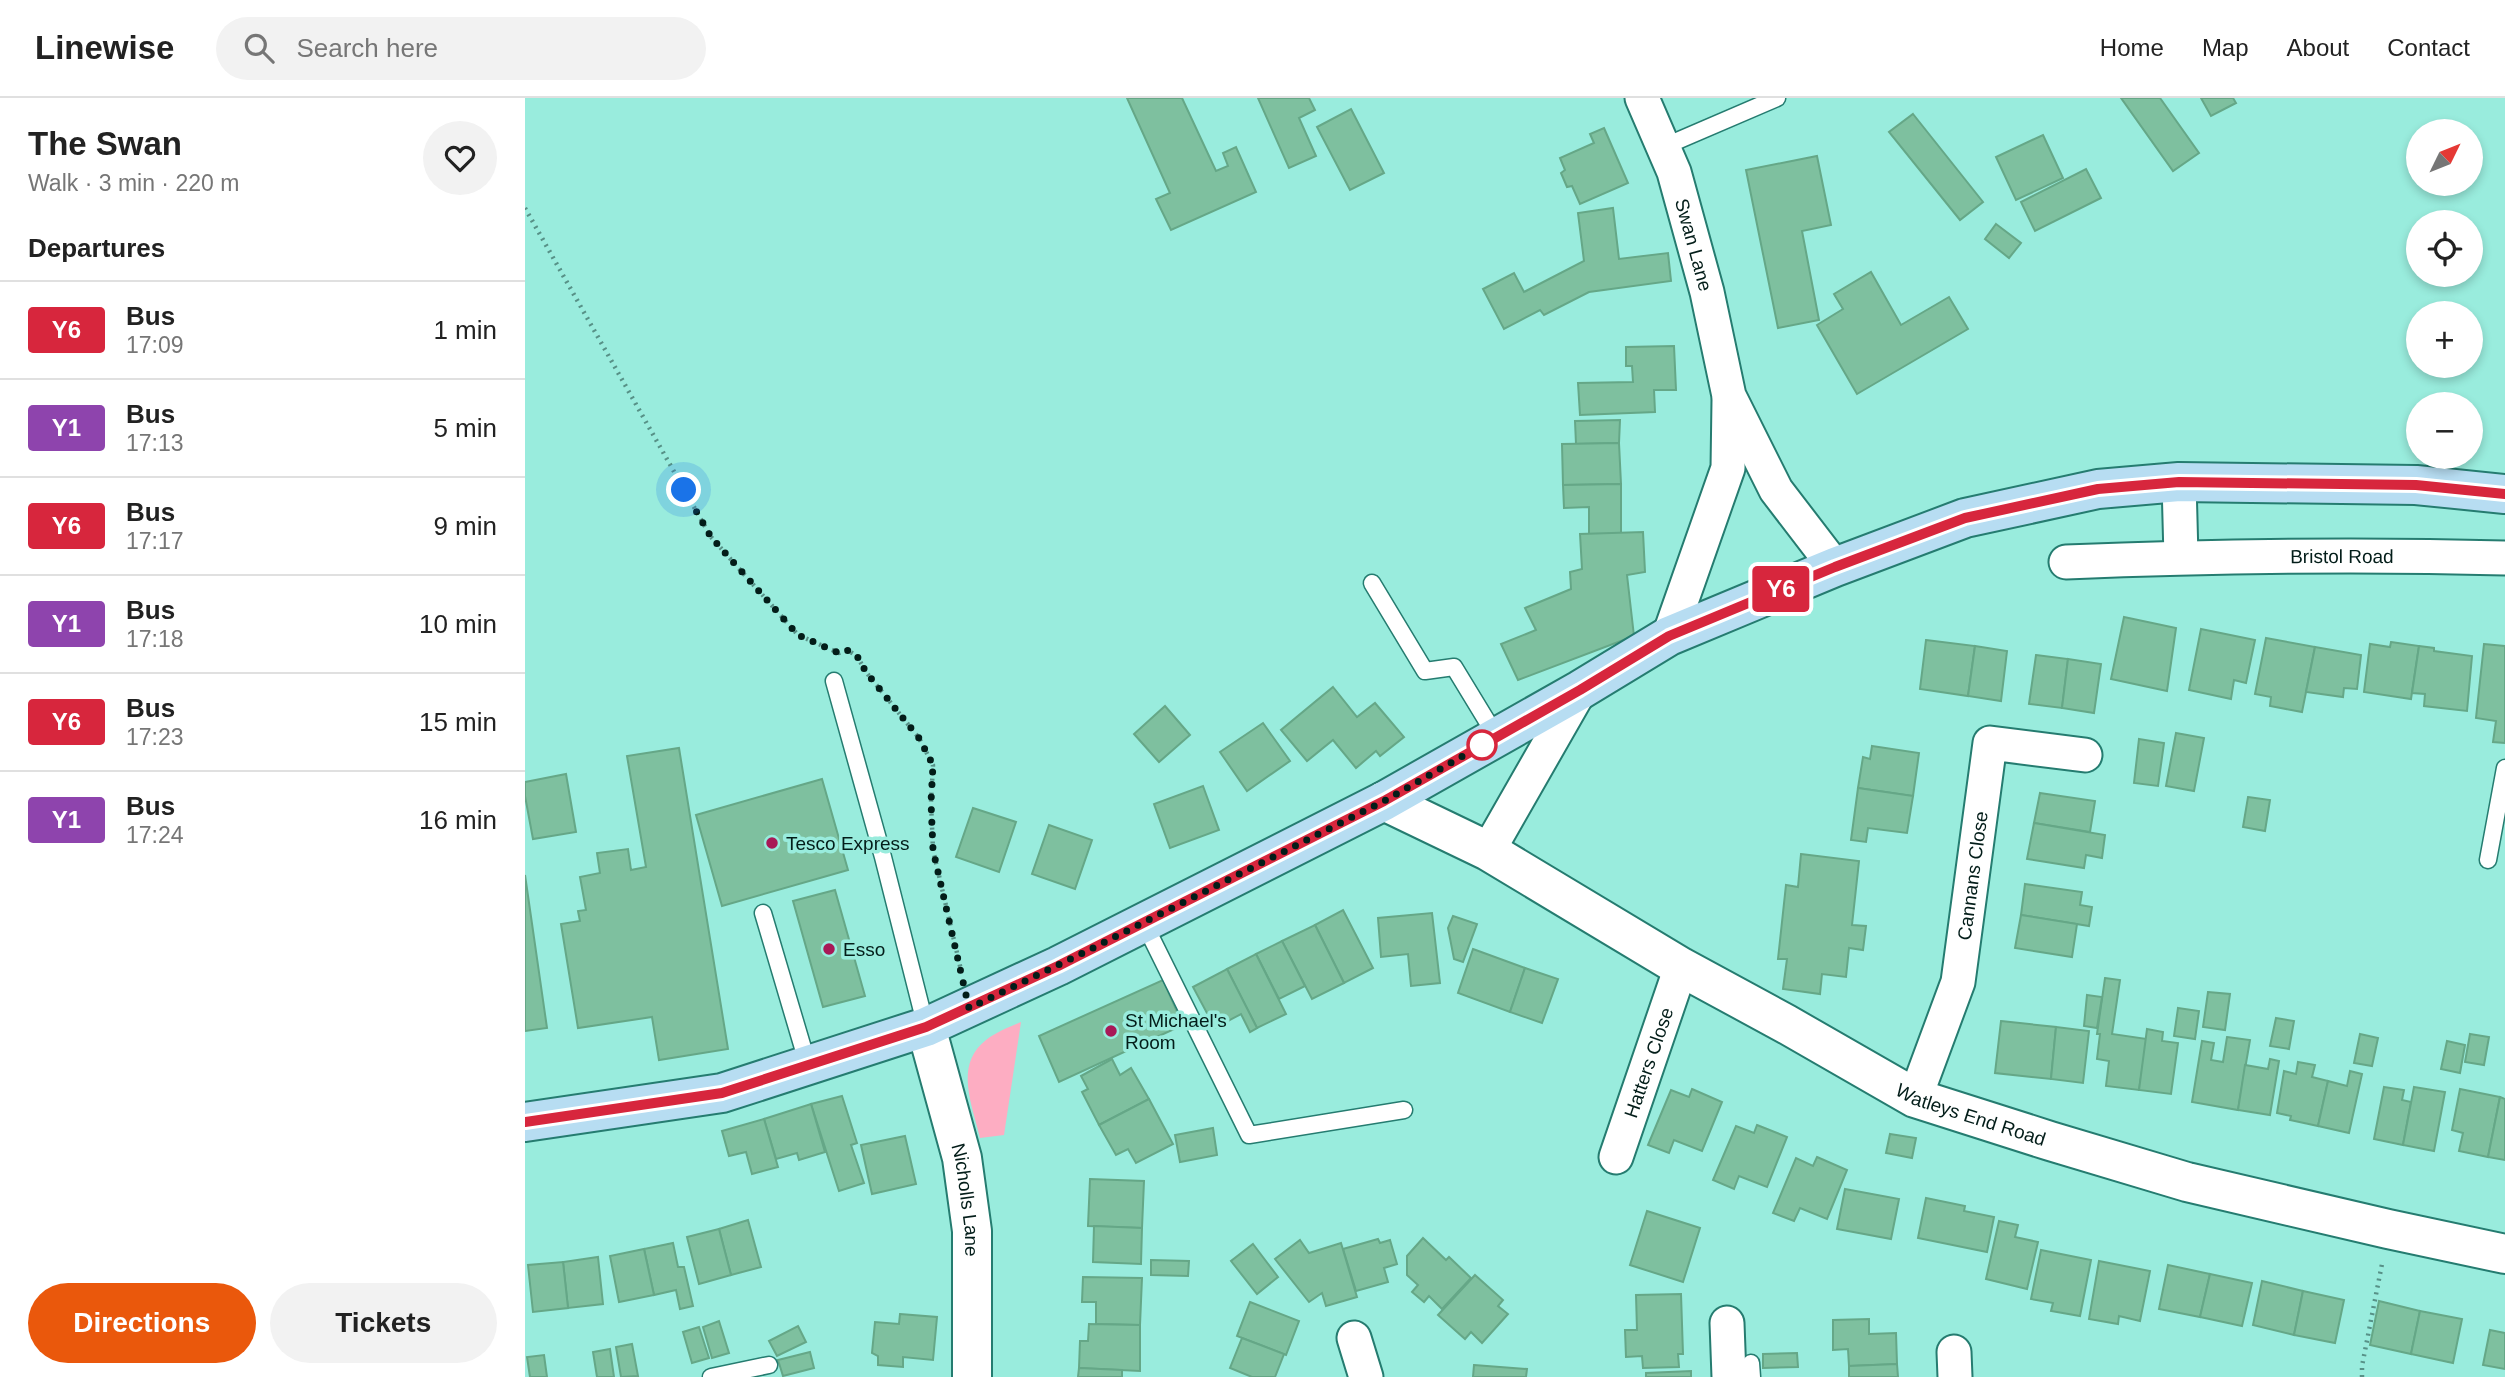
<!DOCTYPE html>
<meta charset="utf-8">
<style>
:root{--surface:#fff;--page:#f2f2f2;--text:#222;--muted:#767676;--line:#e0e0e0;--accent:#ea580c}
body{margin:0;font-family:Arial,sans-serif;background:var(--page);color:var(--text);height:100vh;display:flex;flex-direction:column;font-size:26px;white-space:nowrap}
*{box-sizing:border-box;margin:0}
p{font-size:23px;color:var(--muted)}
.icon{flex:none;width:38px;height:38px;fill:none;stroke:currentColor;stroke-width:2;stroke-linecap:round;stroke-linejoin:round}
.map{position:relative;flex:1;overflow:hidden}
.details{display:flex;flex-direction:column;background:var(--surface);width:525px}
.details>*{flex:none}
.badge{padding:0 14px;border-radius:5px;font-size:24px;line-height:46px}
.needle{width:46px;rotate:47deg}
.controls{position:absolute;left:1881px;top:21px;display:grid;gap:14px}
.controls a{display:grid;place-items:center;width:77px;height:77px;border-radius:50%;background:var(--surface);box-shadow:0 4px 10px #0003;font-size:35px}
.you{position:absolute;width:35px;height:35px;margin:-18px;border:5px solid #fff;border-radius:50%;background:#1a73e8;box-shadow:0 0 0 10px #1a73e833}
.map>.badge{position:absolute;translate:-50% -50%;box-shadow:0 0 0 4px #fff}
h2{padding:0 28px;font-size:26px;line-height:63px}
.round{display:grid;place-items:center;flex:none;width:74px;height:74px;border-radius:37px;background:var(--page)}
.head{display:flex;align-items:center;justify-content:space-between;height:119px;padding:0 28px}
h1{font-size:33px;font-weight:600;line-height:52px}
.cta{display:flex;gap:14px;margin-top:auto;padding:14px 28px}
.cta a{flex:1;height:80px;border-radius:42px;background:var(--accent);color:#fff;font-size:28px;font-weight:600;line-height:80px;text-align:center}
.cta a+a{background:var(--page);color:var(--text)}
ul{padding:0;list-style:none}
li{display:flex;align-items:center;gap:21px;height:98px;padding:0 28px;border-top:2px solid var(--line)}
li div{flex:1}
li b{display:block;font-size:26px}
li em{font-style:normal}
li .badge{min-width:77px;font-weight:700;text-align:center}
header{display:flex;align-items:center;gap:42px;box-sizing:border-box;height:98px;padding:0 35px;background:var(--surface);border-bottom:2px solid var(--line)}
header strong{font-size:33px}
nav{display:flex;gap:38px;margin-inline-start:auto;font-size:24px}
.search{width:490px;height:63px;background:var(--page);display:flex;align-items:center;gap:18px;box-sizing:border-box;padding:0 24px;border-radius:38px;color:var(--muted);font-size:26px}
main{display:flex;flex:1;min-height:0}
.map>svg:first-child{display:block}
.green{fill:#fdadc2}
.building{fill:#7ec09f;stroke:#65a787;stroke-width:2}
.lines{fill:none;stroke-linecap:round;stroke-linejoin:round}
.service-casing{stroke:#257c70;stroke-width:19}
.minor-casing{stroke:#257c70;stroke-width:37}
.tertiary-casing{stroke:#257c70;stroke-width:42}
.secondary-casing{stroke:#257c70;stroke-width:42}
.path{stroke:#579187;stroke-width:4.5;stroke-dasharray:2 5;stroke-linecap:butt}
.service{stroke:#fff;stroke-width:16}
.minor{stroke:#fff;stroke-width:33}
.tertiary{stroke:#fff;stroke-width:38}
.secondary{stroke:#b7ddf2;stroke-width:38}
.line-casing{stroke:#fff;stroke-width:16}
.line{stroke:#d7263d;stroke-width:10}
.walk{stroke:#031d19;stroke-width:7;stroke-dasharray:0 12.6}
.stop-dot{fill:#fff;stroke:#d7263d;stroke-width:3.5}
.poi-dot{fill:#a81957;stroke:#99ecdd;stroke-width:2.5}
.labels{text-anchor:middle;stroke-width:7;stroke-linejoin:round;paint-order:stroke}
.street-label{font-size:19px;fill:#031d19;stroke:#99ecdd}
.poi-label{font-size:19px;fill:#031d19;stroke:#99ecdd;text-anchor:start}
</style>
<header>
<strong>Linewise</strong>
<div class="search"><svg class="icon" aria-label="search" viewBox="0 0 24 24"><circle cx="10" cy="10" r="6"/><path d="M15 15l6 6"/></svg>Search here</div>
<nav><a>Home</a><a>Map</a><a>About</a><a>Contact</a></nav>
</header>
<main>
<section class="details">
<div class="head"><div><h1>The Swan</h1><p>Walk · 3 min · 220 m</p></div><a class="round"><svg class="icon" aria-label="heart" viewBox="0 0 24 24"><path d="M12 20l-8-8c-3-5 5-10 8-4 3-6 11-1 8 4z"/></svg></a></div>
<h2>Departures</h2>
<ul>
<li><span class="badge" style="background:#d7263d;color:#fff">Y6</span><div><b>Bus</b><p>17:09</p></div><em>1 min</em></li>
<li><span class="badge" style="background:#8e44ad;color:#fff">Y1</span><div><b>Bus</b><p>17:13</p></div><em>5 min</em></li>
<li><span class="badge" style="background:#d7263d;color:#fff">Y6</span><div><b>Bus</b><p>17:17</p></div><em>9 min</em></li>
<li><span class="badge" style="background:#8e44ad;color:#fff">Y1</span><div><b>Bus</b><p>17:18</p></div><em>10 min</em></li>
<li><span class="badge" style="background:#d7263d;color:#fff">Y6</span><div><b>Bus</b><p>17:23</p></div><em>15 min</em></li>
<li><span class="badge" style="background:#8e44ad;color:#fff">Y1</span><div><b>Bus</b><p>17:24</p></div><em>16 min</em></li>
</ul>
<div class="cta"><a>Directions</a><a>Tickets</a></div>
</section>
<div class="map">
<svg width="1980" height="1279" viewBox="0 0 1980 1279">
<rect width="100%" height="100%" fill="#99ecdd"/>
<path class="green" d="M496,924L479,1037L455,1040C447,1006 429,967 461,942C471,934 485,929 496,924Z"/>
<g class="building">
<path d="M602,0H657L691,73L703,68L698,55L711,49L731,94L646,132L631,101L645,95Z"/>
<path d="M733,0H784L790,12L774,20L791,58L764,70Z"/>
<path d="M1596,0H1635L1674,55L1648,73Z"/>
<path d="M1676,0H1708L1711,5L1686,18Z"/>
<path d="M826,11L859,75L825,92L792,29Z"/>
<path d="M1388,16L1458,104L1435,122L1364,34Z"/>
<path d="M1079,30L1103,85L1055,106L1047,88L1042,89L1036,75L1040,72L1035,60L1069,45L1065,36Z"/>
<path d="M1518,37L1538,80L1491,102L1471,59Z"/>
<path d="M1292,58L1306,127L1277,133L1294,222L1253,230L1221,72Z"/>
<path d="M1561,71L1576,100L1510,133L1496,104Z"/>
<path d="M1088,110L1094,161L1143,155L1146,183L1064,194L1019,217L1015,212L979,231L958,191L989,175L999,194L1059,163L1053,115Z"/>
<path d="M1471,126L1496,145L1484,160L1460,141Z"/>
<path d="M1346,174L1376,227L1424,199L1443,231L1332,296L1292,227L1318,211L1309,196Z"/>
<path d="M1149,248L1151,292H1129L1130,314L1055,317L1053,285L1108,284L1107,268H1101V249Z"/>
<path d="M1095,322L1094,345L1051,346L1050,323Z"/>
<path d="M1094,345L1096,386L1038,387L1037,346Z"/>
<path d="M1096,386V436H1064V409L1039,410L1038,387Z"/>
<path d="M1118,434L1120,474L1102,477L1109,538L993,582L976,546L1011,532L1000,510L1046,491L1045,474L1057,471L1055,436Z"/>
<path d="M1599,519L1651,530L1642,593L1586,581Z"/>
<path d="M1676,531L1730,542L1721,585L1709,582L1706,601L1664,592Z"/>
<path d="M1741,540L1790,549L1777,614L1745,608L1746,599L1730,596Z"/>
<path d="M1401,542L1450,548L1443,598L1395,591Z"/>
<path d="M1866,544L1894,548L1886,601L1839,594L1845,546L1865,549Z"/>
<path d="M1959,546L1980,548V645L1968,644L1971,623L1951,620Z"/>
<path d="M1450,548L1482,553L1476,603L1443,598Z"/>
<path d="M1894,548L1909,550V553L1947,558L1942,613L1899,608L1900,596L1887,595Z"/>
<path d="M1790,549L1836,557L1832,591L1819,590L1818,599L1781,594Z"/>
<path d="M1511,557L1543,561L1537,610L1504,606Z"/>
<path d="M1543,561L1576,566L1569,615L1537,610Z"/>
<path d="M808,589L832,619L850,605L879,639L855,658L851,653L831,670L808,642L782,663L756,632Z"/>
<path d="M640,608L665,637L634,664L609,636Z"/>
<path d="M738,625L765,663L722,693L695,654Z"/>
<path d="M1651,635L1679,640L1669,693L1641,688Z"/>
<path d="M1614,641L1639,645L1633,688L1609,685Z"/>
<path d="M1347,648L1394,655L1388,698L1333,690L1338,659L1345,661Z"/>
<path d="M154,650L203,951L134,962L127,919L53,930L36,826L55,823L53,813L61,812L55,779L75,775L72,755L103,751L106,772L121,769L102,658Z"/>
<path d="M41,676L51,734L8,741L0,698V684Z"/>
<path d="M297,681L323,772L197,808L171,717Z"/>
<path d="M678,688L694,732L645,750L629,706Z"/>
<path d="M1333,690L1388,698L1382,735L1343,730L1341,744L1326,742Z"/>
<path d="M1515,695L1570,703L1565,734L1509,725Z"/>
<path d="M1723,699L1745,702L1740,733L1718,729Z"/>
<path d="M448,710L491,724L474,774L431,759Z"/>
<path d="M1509,725L1580,737L1577,760L1561,757L1559,770L1502,761Z"/>
<path d="M524,727L567,742L550,791L507,776Z"/>
<path d="M1276,756L1334,763L1327,827L1341,828L1338,852L1324,850L1321,879L1297,876L1295,896L1258,891L1262,861H1253L1261,787L1273,789Z"/>
<path d="M0,777L22,930L0,933Z"/>
<path d="M1500,786L1557,794L1555,807L1567,809L1564,828L1496,817Z"/>
<path d="M310,792L340,898L298,909L268,803Z"/>
<path d="M818,812L848,870L819,885L790,827Z"/>
<path d="M907,815L915,885L886,888L883,856L856,859L853,820Z"/>
<path d="M1496,817L1552,826L1547,859L1490,850Z"/>
<path d="M928,818L952,826L938,864L929,861L923,830Z"/>
<path d="M790,827L819,885L787,901L757,843Z"/>
<path d="M757,843L780,888L754,901L731,856Z"/>
<path d="M948,851L1000,870L985,914L933,895Z"/>
<path d="M731,856L761,916L732,930L702,871Z"/>
<path d="M1000,870L1033,881L1017,925L985,914Z"/>
<path d="M702,871L732,930L725,934L716,916L690,930L668,889Z"/>
<path d="M1580,880L1595,882L1587,936L1622,941L1614,992L1581,988L1584,963L1572,961L1575,936H1572Z"/>
<path d="M638,882L658,927L534,984L514,938Z"/>
<path d="M1683,894L1705,896L1700,932L1678,929Z"/>
<path d="M1562,897L1577,899L1572,930L1559,928Z"/>
<path d="M1653,910L1674,913L1670,941L1649,938Z"/>
<path d="M1751,920L1769,923L1764,951L1745,948Z"/>
<path d="M1476,923L1531,929L1526,981L1470,975Z"/>
<path d="M1531,929L1564,933L1558,985L1526,981Z"/>
<path d="M1622,931L1638,934L1637,943L1653,945L1646,996L1614,992Z"/>
<path d="M1835,936L1853,940L1847,968L1829,965Z"/>
<path d="M1945,936L1964,939L1959,967L1940,964Z"/>
<path d="M1702,939L1725,942L1713,1012L1667,1004L1677,943L1689,945L1686,962L1698,964Z"/>
<path d="M1922,943L1940,947L1935,975L1916,971Z"/>
<path d="M587,961L595,977L606,970L624,1001L574,1027L557,994L563,991L556,978Z"/>
<path d="M1745,961L1754,963L1745,1017L1713,1012L1720,967L1743,971Z"/>
<path d="M1773,964L1790,967L1787,979L1803,983L1793,1028L1765,1022L1766,1018L1752,1015L1759,973L1771,976Z"/>
<path d="M1825,973L1837,976L1824,1035L1793,1028L1803,983L1822,988Z"/>
<path d="M1859,989L1879,992L1877,1002L1886,1004L1878,1047L1849,1041Z"/>
<path d="M1889,989L1920,994L1909,1053L1878,1047Z"/>
<path d="M1167,991L1197,1004L1177,1053L1149,1042L1144,1055L1123,1047L1146,992L1164,999Z"/>
<path d="M1935,991L1975,999L1963,1059L1934,1053L1938,1035L1927,1032Z"/>
<path d="M317,998L332,1045L326,1047L339,1085L314,1093L286,1006Z"/>
<path d="M1975,999L1980,1001V1062L1963,1059Z"/>
<path d="M624,1001L648,1046L611,1065L603,1051L591,1057L574,1027Z"/>
<path d="M286,1006L300,1054L274,1062L272,1055L251,1061L239,1021Z"/>
<path d="M239,1021L253,1069L227,1076L221,1054L204,1058L197,1033Z"/>
<path d="M1232,1027L1262,1039L1242,1089L1214,1078L1209,1091L1188,1082L1211,1028L1229,1035Z"/>
<path d="M688,1030L692,1057L655,1064L650,1037Z"/>
<path d="M1365,1036L1391,1040L1387,1060L1361,1055Z"/>
<path d="M380,1038L391,1086L347,1096L336,1047Z"/>
<path d="M1292,1059L1322,1072L1302,1121L1275,1110L1269,1123L1248,1115L1271,1060L1288,1068Z"/>
<path d="M565,1081L619,1083L617,1130L563,1128Z"/>
<path d="M1320,1091L1374,1101L1366,1141L1312,1131Z"/>
<path d="M1401,1100L1440,1108L1439,1113L1469,1119L1462,1154L1393,1140Z"/>
<path d="M1122,1113L1175,1130L1158,1184L1105,1167Z"/>
<path d="M223,1122L236,1169L206,1177L194,1131Z"/>
<path d="M1474,1123L1493,1127L1490,1139L1513,1144L1502,1191L1461,1181Z"/>
<path d="M569,1128L617,1130L616,1166L568,1164Z"/>
<path d="M194,1131L206,1177L174,1186L162,1139Z"/>
<path d="M898,1140L921,1162L924,1159L946,1180L917,1211L904,1198L899,1204L887,1194L893,1187L882,1177V1158Z"/>
<path d="M853,1141L855,1145L865,1142L872,1166L859,1170L863,1184L831,1193L818,1151Z"/>
<path d="M775,1142L784,1155L816,1145L832,1199L801,1208L797,1195L784,1204L750,1161Z"/>
<path d="M148,1145L153,1169H159L168,1208L155,1211L151,1192L129,1197L119,1151Z"/>
<path d="M728,1146L753,1179L732,1196L706,1163Z"/>
<path d="M119,1151L129,1197L94,1204L85,1158Z"/>
<path d="M1516,1152L1566,1162L1555,1218L1526,1213L1528,1205L1506,1201Z"/>
<path d="M73,1159L78,1206L43,1210L38,1164Z"/>
<path d="M626,1162L664,1163L663,1178L626,1177Z"/>
<path d="M1574,1163L1625,1173L1615,1223L1594,1218L1593,1226L1564,1221Z"/>
<path d="M38,1164L43,1210L8,1214L3,1167Z"/>
<path d="M1643,1167L1685,1176L1675,1219L1634,1211Z"/>
<path d="M1685,1176L1727,1185L1717,1228L1675,1219Z"/>
<path d="M950,1177L978,1202L973,1208L983,1216L957,1245L946,1234L940,1241L913,1217Z"/>
<path d="M558,1179L617,1180L615,1227L571,1226V1204H557Z"/>
<path d="M1737,1183L1778,1193L1769,1237L1728,1227Z"/>
<path d="M1778,1193L1819,1202L1810,1245L1769,1237Z"/>
<path d="M1156,1196L1158,1256H1153L1154,1269L1118,1270L1117,1258L1101,1259L1100,1232H1112L1111,1197Z"/>
<path d="M1854,1203L1895,1213L1886,1256L1845,1247Z"/>
<path d="M725,1204L774,1223L761,1257L712,1238Z"/>
<path d="M1895,1213L1937,1221L1928,1265L1886,1256Z"/>
<path d="M375,1216L412,1219L408,1262L378,1259V1269L353,1267V1258L347,1255L350,1224L374,1226Z"/>
<path d="M1344,1221V1236L1371,1235L1372,1266L1324,1268L1323,1251L1308,1252V1222Z"/>
<path d="M194,1223L204,1255L187,1260L178,1229Z"/>
<path d="M564,1226L615,1227V1273L554,1270L555,1243H563Z"/>
<path d="M273,1228L281,1244L252,1258L244,1243Z"/>
<path d="M174,1229L184,1260L167,1265L158,1234Z"/>
<path d="M1965,1232L1980,1235V1271L1958,1267Z"/>
<path d="M717,1240L759,1256L750,1279H727L705,1270Z"/>
<path d="M107,1246L113,1278L96,1279L91,1249Z"/>
<path d="M85,1251L89,1279H72L68,1254Z"/>
<path d="M285,1254L289,1270L258,1278L253,1262Z"/>
<path d="M1272,1255L1273,1269L1238,1270V1256Z"/>
<path d="M19,1257L22,1279H5L2,1259Z"/>
<path d="M1372,1266L1373,1279H1324V1268Z"/>
<path d="M949,1267L1002,1271L1001,1279H948Z"/>
<path d="M554,1270L597,1272V1279H553Z"/>
<path d="M1166,1273V1279H1121V1275Z"/>
</g>
<g class="lines">
<g class="service-casing">
<g id="service">
<path d="M1138,49L1252,0"/>
<path d="M847,485L900,573L929,569L971,638"/>
<path d="M309,583L358,759L401,929"/>
<path d="M1963,762L1980,670"/>
<path d="M238,815L283,967"/>
<path d="M619,825L724,1037L879,1012"/>
<path d="M1226,1265L1227,1279"/>
<path d="M186,1279L244,1267"/>
</g>
</g>
<g class="minor-casing">
<g id="minor">
<path id="s1" d="M1117,0L1149,74L1182,194L1204,298L1251,392L1310,469"/>
<path d="M1654,384L1656,459"/>
<path id="s2" d="M1541,464C1688,458 1834,456 1980,460"/>
<path d="M1144,538L1203,370L1204,302"/>
<path d="M963,753L1055,592"/>
<path id="s3" d="M1390,1000L1433,884L1465,645L1560,657"/>
<path id="s4" d="M1091,1059L1156,869"/>
<path d="M1202,1225L1204,1279"/>
<path d="M829,1240L841,1279"/>
<path d="M1429,1254L1430,1279"/>
</g>
</g>
<g class="tertiary-casing">
<g id="tertiary">
<path id="s5" d="M859,703L963,753L1156,869L1261,926L1390,1000L1525,1043L1662,1084L1863,1131L1980,1156"/>
<path id="s6" d="M401,929L437,1060L447,1133V1279"/>
</g>
</g>
<g class="secondary-casing">
<path id="secondary" d="M0,1024L197,995L401,929L533,868L859,703L1055,592L1144,538L1310,469L1440,420L1573,391L1654,384L1891,387L1980,396"/>
</g>
<g class="path">
<path d="M0,110L186,439L273,537L314,555L322,552L332,558L341,574L394,640L408,667L406,704L408,752L436,872"/>
<path d="M1837,1279V1268L1857,1166"/>
</g>
<use href="#service" class="service"/>
<use href="#minor" class="minor"/>
<use href="#tertiary" class="tertiary"/>
<use href="#secondary" class="secondary"/>
</g>
<g class="lines">
<g class="line-casing">
<path id="line" d="M0,1024L197,995L401,929L533,868L859,703L1055,592L1144,538L1310,469L1440,420L1573,391L1654,384L1891,387L1980,396"/>
</g>
<use href="#line" class="line"/>
<path class="walk" d="M159,392L186,439L273,537L314,555L322,552L332,558L341,574L394,640L408,667L406,704L408,752L444,910L554,857L859,703L957,647"/>
</g>
<circle class="stop-dot" cx="957" cy="647" r="14"/>
<g class="poi-dot">
<circle cx="247" cy="745" r="7"/>
<circle cx="304" cy="851" r="7"/>
<circle cx="586" cy="933" r="7"/>
</g>
<g class="labels">
<g class="street-label">
<text dy="7" stroke="none"><textPath href="#s1" startOffset="156">Swan Lane</textPath></text>
<text dy="7" stroke="none"><textPath href="#s2" startOffset="276">Bristol Road</textPath></text>
<text dy="7" stroke="none"><textPath href="#s3" startOffset="231">Cannans Close</textPath></text>
<text dy="7" stroke="none"><textPath href="#s4" startOffset="100">Hatters Close</textPath></text>
<text dy="7" stroke="none"><textPath href="#s5" startOffset="667">Watleys End Road</textPath></text>
<text dy="7" stroke="none"><textPath href="#s6" startOffset="178">Nicholls Lane</textPath></text>
</g>
<g class="poi-label">
<text x="261" y="752">Tesco Express</text>
<text x="318" y="858">Esso</text>
<text x="600" y="929">St Michael's<tspan x="600" dy="22">Room</tspan></text>
</g>
</g>
</svg>
<div class="controls">
<a><svg class="needle" viewBox="-14 -14 28 28"><path d="M0-13l5 13h-10z" fill="#e53935"/><path d="M0 13l5-13h-10z" fill="#767676"/></svg></a>
<a><svg class="icon" aria-label="locate" viewBox="0 0 24 24"><circle cx="12" cy="12" r="6"/><path d="M12 2v4M12 18v4M2 12h4M18 12h4"/></svg></a>
<a>+</a>
<a>−</a>
</div>
<div class="you" style="left:159px;top:392px"></div>
<b class="badge" style="left:1256px;top:491px;background:#d7263d;color:#fff">Y6</b>
</div>
</main>
